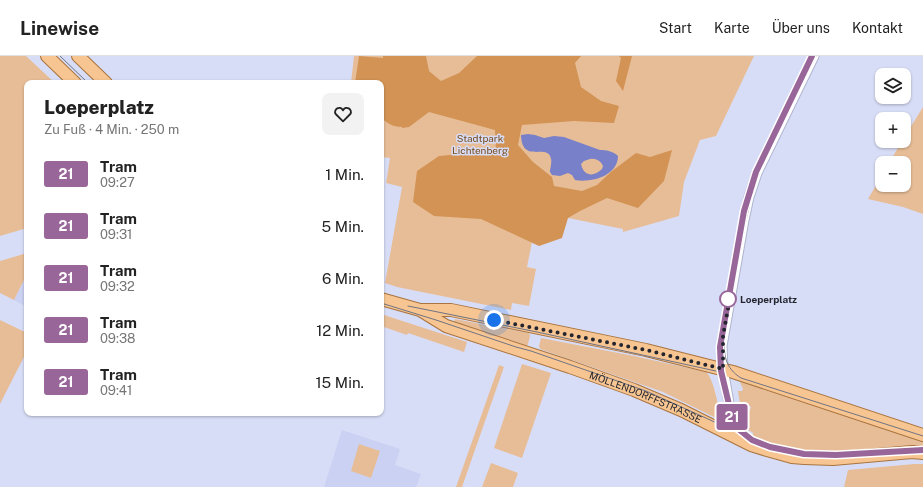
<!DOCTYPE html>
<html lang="de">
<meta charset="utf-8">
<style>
:root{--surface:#fff;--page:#f2f2f2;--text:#222;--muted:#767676;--line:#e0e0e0}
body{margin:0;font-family:"Public Sans",sans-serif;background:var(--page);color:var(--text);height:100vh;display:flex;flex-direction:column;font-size:15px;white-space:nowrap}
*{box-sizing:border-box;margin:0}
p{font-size:13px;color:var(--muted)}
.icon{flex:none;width:22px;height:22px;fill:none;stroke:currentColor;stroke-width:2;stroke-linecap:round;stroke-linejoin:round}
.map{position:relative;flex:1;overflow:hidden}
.side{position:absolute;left:24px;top:24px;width:360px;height:336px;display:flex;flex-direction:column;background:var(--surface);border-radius:8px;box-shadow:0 1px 3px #0004}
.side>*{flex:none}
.badge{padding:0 8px;border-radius:3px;font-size:14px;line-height:26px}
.fabs{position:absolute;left:875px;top:12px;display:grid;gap:8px}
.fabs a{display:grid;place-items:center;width:36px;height:36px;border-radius:8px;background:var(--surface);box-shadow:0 1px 3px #0004;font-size:20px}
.you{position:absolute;width:20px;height:20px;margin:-10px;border:3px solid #fff;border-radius:50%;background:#1a73e8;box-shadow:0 0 0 6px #1a73e833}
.map>.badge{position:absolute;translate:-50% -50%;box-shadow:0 0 0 2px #fff}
.round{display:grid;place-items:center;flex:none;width:42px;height:42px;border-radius:8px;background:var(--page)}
.overview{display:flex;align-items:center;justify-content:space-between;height:68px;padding:0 20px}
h1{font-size:19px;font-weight:800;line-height:30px}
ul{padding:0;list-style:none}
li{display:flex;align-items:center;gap:12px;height:52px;padding:0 20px}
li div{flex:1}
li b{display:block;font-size:15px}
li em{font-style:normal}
li .badge{min-width:44px;font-weight:700;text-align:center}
header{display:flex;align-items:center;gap:24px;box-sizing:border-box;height:56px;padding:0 20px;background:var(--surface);border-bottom:1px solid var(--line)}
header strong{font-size:19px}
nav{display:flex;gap:22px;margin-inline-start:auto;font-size:14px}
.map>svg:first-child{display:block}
.built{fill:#cbd1f2}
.green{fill:#e7bd97}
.forest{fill:#d29354}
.water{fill:#7880c9;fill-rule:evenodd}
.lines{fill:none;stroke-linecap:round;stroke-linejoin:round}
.minor-casing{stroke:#afb4ce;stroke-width:11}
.major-casing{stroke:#a9743f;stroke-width:14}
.minor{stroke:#fff;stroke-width:9}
.major{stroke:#f7c591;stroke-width:12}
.tram{stroke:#707384;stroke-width:1}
.line-casing{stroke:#fff;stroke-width:9}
.line{stroke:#969;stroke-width:6}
.walk{stroke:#24262f;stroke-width:4;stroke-dasharray:0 7.2}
.stop-dot{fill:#fff;stroke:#969;stroke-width:2}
.labels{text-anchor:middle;stroke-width:3;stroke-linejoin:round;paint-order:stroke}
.park-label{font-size:10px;fill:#764b1d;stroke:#d8ddf7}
.stop-label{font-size:10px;font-weight:bold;fill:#24262f;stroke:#d8ddf7;text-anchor:start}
.street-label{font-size:10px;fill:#24262f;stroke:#d8ddf7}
</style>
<header>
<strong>Linewise</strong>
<nav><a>Start</a><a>Karte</a><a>Über uns</a><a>Kontakt</a></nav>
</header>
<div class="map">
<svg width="923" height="431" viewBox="0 0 923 431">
<rect width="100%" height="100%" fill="#d8ddf7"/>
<g class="built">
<path d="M27,218V251L14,244Z"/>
<path d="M342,374L400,393L395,409L421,418L416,431H324Z"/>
</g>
<g class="green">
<path d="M0,0H26L55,27H27V172L0,180Z"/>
<path d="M354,0H754L716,80L700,84L684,126L679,160L623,176V173L538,156L527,211L536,213L529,250L512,247L511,254L397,231L385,227L402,131L386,127L390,102L381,101V27H351Z"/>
<path d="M923,51V158L903,151L868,143L882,119V129H904V107H889L902,85H904V82Z"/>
<path d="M27,197V218L14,244L0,237V205Z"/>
<path d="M381,258L467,286L464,296L408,277L407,279L381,270Z"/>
<path d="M455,263L529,277L530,280L528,288L527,290L454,266Z"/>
<path d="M0,264L27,277V295L0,348Z"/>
<path d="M541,282L634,300L706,316C713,321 719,351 720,361L718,362L714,361L663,336L540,293L539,290Z"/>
<path d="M522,308L551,317L522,402L494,392Z"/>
<path d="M499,309L504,311L462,431H456Z"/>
<path d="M739,324L923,383V391C883,390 843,400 803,397C786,395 769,389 753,382V377L747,373L741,351L744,352V354L749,356L751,351L747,348L744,349L740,348L738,335H742L743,333Z"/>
<path d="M359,388L380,395L371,422L351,415Z"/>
<path d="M491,407L518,417L513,431H482Z"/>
<path d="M914,408H923V431H844L848,414Z"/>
</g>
<g class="forest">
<path d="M359,0L383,2V0H426L429,15L441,25L459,17L477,0H581L575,7L581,31L601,45L619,50L614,67L574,65L522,69L518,89L533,106L552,121L554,130L582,135L597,129L612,115L636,97L650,101L672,94L664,125L638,152L607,142L580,155L568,162L562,182L539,190L481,163L434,160L413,146L417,115L439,100L496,95L495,74L429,56L409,71L402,72V71C393,71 386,67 381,61V27H355Z"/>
<path d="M619,0H632L623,35L616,25L621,2Z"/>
</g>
<path class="water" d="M528,78L535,79L544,82L554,80L564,81L600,94C606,94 613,95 618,100C618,120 591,127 575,124L572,119L568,117L560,120L552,119L550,116C550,112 552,107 551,103C548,86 522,109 521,79ZM590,103C596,102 601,105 603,110L602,113C594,121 584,121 581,108L584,105Z"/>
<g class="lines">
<g class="minor-casing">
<path id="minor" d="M735,381L723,313L722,290L744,164L749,141L757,117L814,0"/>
</g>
<g class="major-casing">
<g id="major">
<path d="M47,0L75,27"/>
<path d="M78,0L106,27"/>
<path id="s1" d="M381,243L420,254L446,270L570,311L634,334L681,354L751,389L767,394L792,401L804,402L833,403L912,396L923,397"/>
<path d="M421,254H451L646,294L733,316L923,379"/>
</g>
</g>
<use href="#minor" class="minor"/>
<use href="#major" class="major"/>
<g class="tram">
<path d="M60,0L88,27"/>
<path d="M816,0L763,108L753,135L746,164L725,281C723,298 725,312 741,322L923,380"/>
<path d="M381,247L436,264L516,291L531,295L646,335L770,391C782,394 794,397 806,399C845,402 884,394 923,394"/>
<path d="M408,250L537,276L725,317"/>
<path d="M720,294C719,313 728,366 742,377"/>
</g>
</g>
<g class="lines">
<g class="line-casing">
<path id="line" d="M812,0L756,116L744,155L720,291L721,315L732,361L737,372L752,384L770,391L804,398L836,399L923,394"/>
</g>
<use href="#line" class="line"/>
<path class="walk" d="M494,264L646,294L723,313V280L729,247L728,243"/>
</g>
<circle class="stop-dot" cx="728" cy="243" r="8"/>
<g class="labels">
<g class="park-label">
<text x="480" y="86">Stadtpark<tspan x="480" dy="12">Lichtenberg</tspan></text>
</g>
<g class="stop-label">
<text x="740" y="247">Loeperplatz</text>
</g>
<g class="street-label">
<text dy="4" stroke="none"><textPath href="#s1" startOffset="283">MÖLLENDORFFSTRASSE</textPath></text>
</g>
</g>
</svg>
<div class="fabs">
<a><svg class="icon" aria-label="layers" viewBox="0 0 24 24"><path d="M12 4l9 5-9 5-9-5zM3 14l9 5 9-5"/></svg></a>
<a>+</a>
<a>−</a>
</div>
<div class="you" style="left:494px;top:264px"></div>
<b class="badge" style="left:732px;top:361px;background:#969;color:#fff">21</b>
<section class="side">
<div class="overview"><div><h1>Loeperplatz</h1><p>Zu Fuß · 4 Min. · 250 m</p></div><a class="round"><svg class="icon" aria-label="heart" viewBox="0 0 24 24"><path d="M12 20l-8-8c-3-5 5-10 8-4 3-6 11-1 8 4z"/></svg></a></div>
<ul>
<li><span class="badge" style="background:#969;color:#fff">21</span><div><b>Tram</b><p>09:27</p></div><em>1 Min.</em></li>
<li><span class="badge" style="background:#969;color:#fff">21</span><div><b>Tram</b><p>09:31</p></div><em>5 Min.</em></li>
<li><span class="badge" style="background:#969;color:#fff">21</span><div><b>Tram</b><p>09:32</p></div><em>6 Min.</em></li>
<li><span class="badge" style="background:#969;color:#fff">21</span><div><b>Tram</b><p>09:38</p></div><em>12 Min.</em></li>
<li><span class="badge" style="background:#969;color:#fff">21</span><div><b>Tram</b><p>09:41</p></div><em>15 Min.</em></li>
</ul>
</section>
</div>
